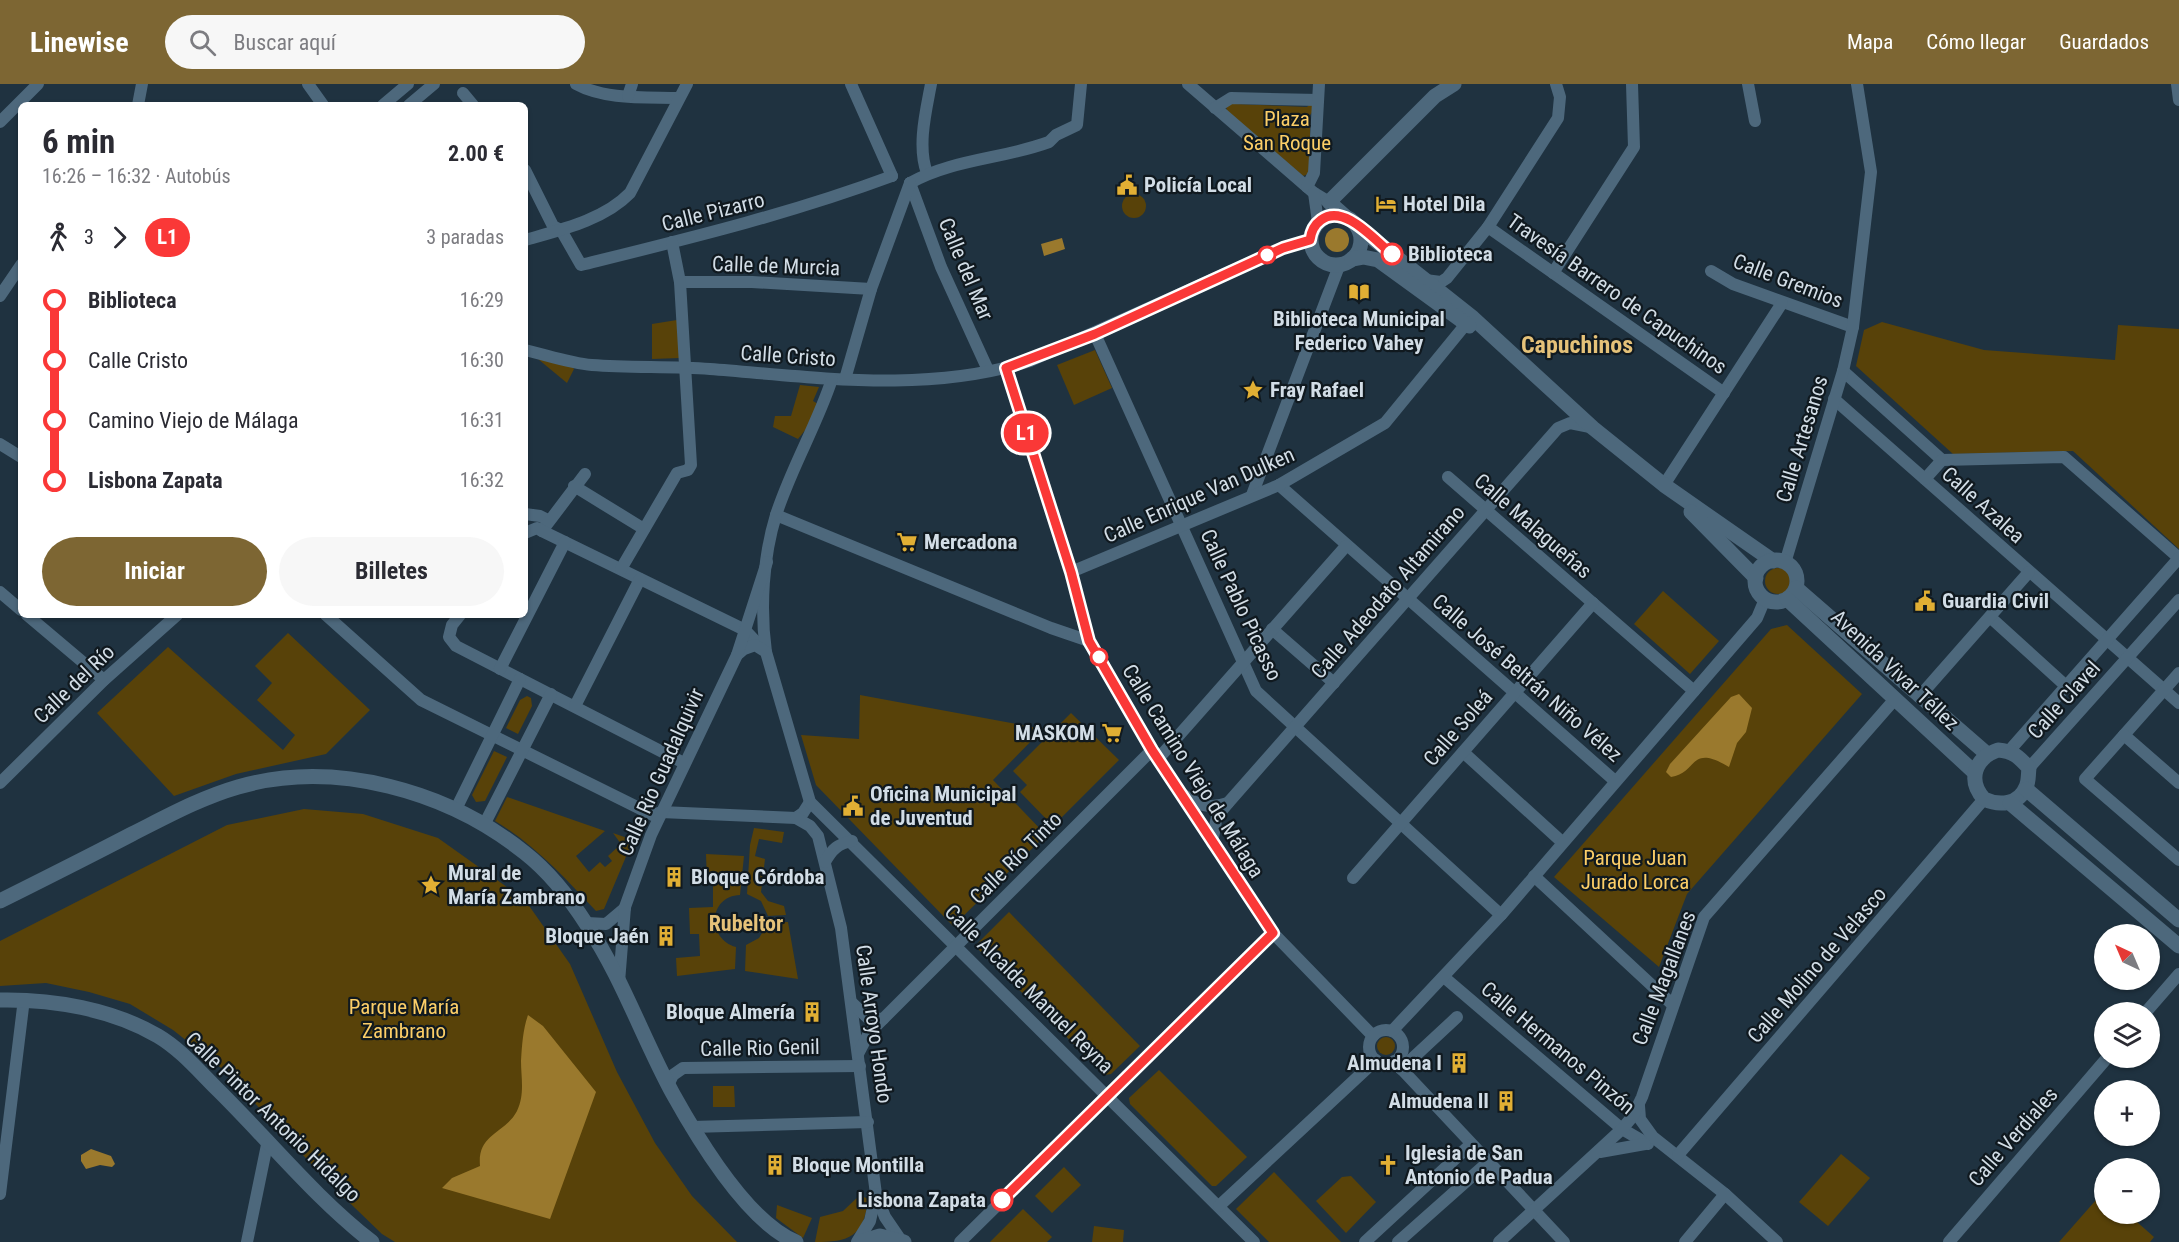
<!DOCTYPE html>
<html lang="es">
<meta charset="utf-8">
<style>
:root{--surface:#fff;--page:#f7f7f7;--text:#2b2b33;--muted:#7c7c81;--accent:#7d6633}
body{margin:0;font-family:"Roboto Condensed",sans-serif;background:var(--page);color:var(--text);height:100vh;display:flex;flex-direction:column;font-size:22px;white-space:nowrap}
*{box-sizing:border-box;margin:0}
p{font-size:20px;color:var(--muted)}
.icon{flex:none;width:33px;height:33px;fill:none;stroke:currentColor;stroke-width:2;stroke-linecap:round;stroke-linejoin:round}
.map{position:relative;flex:1;overflow:hidden}
.panel{position:absolute;left:18px;top:18px;width:510px;height:516px;display:flex;flex-direction:column;background:var(--surface);border-radius:9px;box-shadow:0 2px 4px #0004}
.panel>*{flex:none}
.badge{padding:0 12px;border-radius:20px;font-size:21px;line-height:39px}
.needle{width:39px;rotate:316deg}
.controls{position:absolute;left:2094px;top:840px;display:grid;gap:12px}
.controls a{display:grid;place-items:center;width:66px;height:66px;border-radius:50%;background:var(--surface);box-shadow:0 2px 4px #0004;font-size:30px}
.map>.badge{position:absolute;translate:-50% -50%;box-shadow:0 0 0 3px #fff}
.legs{display:flex;align-items:center;gap:9px;height:66px;padding:0 24px;font-size:20px}
.legs p{margin-inline-start:auto}
.headline{display:flex;align-items:center;justify-content:space-between;height:102px;padding:0 24px}
h1{font-size:33px;font-weight:700;line-height:45px}
.primary-button{display:flex;gap:12px;margin-top:auto;padding:12px 24px}
.primary-button a{flex:1;height:69px;border-radius:36px;background:var(--accent);color:#fff;font-size:24px;font-weight:700;line-height:69px;text-align:center}
.primary-button a+a{background:var(--page);color:var(--text)}
ul{padding:0 24px;list-style:none}
li{display:flex;align-items:center;gap:21px;height:60px;font-size:22px}
li i{display:grid;place-items:center;width:9px;height:100%;margin:0 8px;background:currentColor}
li i::after{content:'';width:15px;height:15px;margin:-8px;border:4px solid;border-radius:50%;background:var(--surface)}
li p{margin-inline-start:auto}
li:first-child i{background:linear-gradient(#0000 50%,currentColor 0)}
li:last-child i{background:linear-gradient(currentColor 50%,#0000 0)}
header{display:flex;align-items:center;gap:36px;box-sizing:border-box;height:84px;padding:0 30px;background:var(--accent);color:#fff}
header strong{font-size:28px}
nav{display:flex;gap:33px;margin-inline-start:auto;font-size:21px}
.search{width:420px;height:54px;background:var(--page);display:flex;align-items:center;gap:15px;box-sizing:border-box;padding:0 21px;border-radius:33px;color:var(--muted);font-size:22px}
.map>svg:first-child{display:block}
.green{fill:#584209}
.water{fill:#9a792d}
.lines{fill:none;stroke-linecap:round;stroke-linejoin:round}
.minor{stroke:#4d687c;stroke-width:12}
.tertiary{stroke:#4d687c;stroke-width:15}
.line-1-casing{stroke:#fff;stroke-width:14}
.line-1{stroke:#fa3837;stroke-width:9}
.stop-1-dot{fill:#fff;stroke:#fa3837;stroke-width:3}
.labels{text-anchor:middle;stroke-width:4.5;stroke-linejoin:round;paint-order:stroke}
.park-label{font-size:21px;fill:#fcce67;stroke:#10191f}
.poi-label{font-size:21px;font-weight:bold;fill:#d2dde6;stroke:#10191f;text-anchor:start}
.street-label{font-size:21px;fill:#d2dde6;stroke:#10191f}
.stop-label{font-size:21px;font-weight:bold;fill:#d2dde6;stroke:#10191f;text-anchor:start}
.neighbourhood-label{font-size:22px;font-weight:bold;fill:#e5c279;stroke:#10191f}
.quarter-label{font-size:24px;font-weight:bold;fill:#e5c279;stroke:#10191f}
</style>
<header>
<strong>Linewise</strong>
<div class="search"><svg class="icon" aria-label="search" viewBox="0 0 24 24"><circle cx="10" cy="10" r="6"/><path d="M15 15l6 6"/></svg>Buscar aquí</div>
<nav><a>Mapa</a><a>Cómo llegar</a><a>Guardados</a></nav>
</header>
<div class="map">
<svg width="2179" height="1158" viewBox="0 0 2179 1158">
<rect width="100%" height="100%" fill="#1f3240"/>
<g class="green">
<path d="M1231,17L1235,20L1307,23L1311,19L1315,25L1310,31L1311,89L1303,92L1227,27L1226,22Z"/>
<circle cx="1134" cy="122" r="12"/>
<path d="M677,236L680,274L652,275V240Z"/>
<path d="M1882,238L1984,266L2115,276L2118,241L2179,245V465L2073,367L1953,370L1856,282L1864,246Z"/>
<path d="M1095,266L1112,304L1074,321L1057,281Z"/>
<path d="M538,275L571,281L574,285L567,299Z"/>
<path d="M800,301L819,303L813,317L818,320L814,335L798,355L773,343L775,332H791Z"/>
<circle cx="1778" cy="497" r="13"/>
<path d="M1663,507L1719,557L1690,590L1634,540Z"/>
<path d="M1787,541L1862,610L1687,810L1659,883L1554,793L1771,545Z"/>
<path d="M288,549L370,626L326,670L236,690L174,712L97,629L168,563L283,666L295,651L257,616L272,599L255,582Z"/>
<path d="M860,611L1043,645L993,696L1046,751L953,842L816,701L801,651L859,655Z"/>
<path d="M527,612L531,614L532,622L518,650L506,644L520,616Z"/>
<path d="M1071,629L1119,676L1053,742L1020,708L1027,701L1013,687Z"/>
<path d="M494,667L507,673L485,717L476,718L472,711Z"/>
<path d="M507,713L605,747L576,772L589,788L600,778L605,783L612,777L608,772L621,760L613,749L633,756L604,825L596,827C564,793 535,761 495,737Z"/>
<path d="M304,725L363,730L438,754L525,816L570,880L617,988L655,1059L692,1112L737,1158H395L382,1150L328,1098L225,987L173,946L130,920L89,908L46,899L0,902V857L227,741Z"/>
<path d="M754,744L784,748L782,759L759,755L755,772L765,775L761,808L768,817L784,822L786,831L768,832L761,817L747,810L750,761Z"/>
<path d="M706,770L744,772L740,811C708,812 707,855 736,863L735,885L677,892L676,874L700,872L699,850H690L689,824L713,823V798L707,797Z"/>
<path d="M1009,828L1140,962L1111,990L1105,991L978,865L977,860Z"/>
<path d="M788,838L798,895L745,887L746,861L759,854L768,839Z"/>
<circle cx="1386" cy="962" r="9"/>
<path d="M1159,986L1247,1073L1216,1102H1212L1130,1020L1129,1014Z"/>
<path d="M713,1002H734L735,1023H713Z"/>
<path d="M1841,1070L1870,1094L1828,1142L1799,1118Z"/>
<path d="M1064,1083L1081,1101L1052,1129L1035,1112Z"/>
<path d="M1274,1088L1341,1158H1269L1236,1125Z"/>
<path d="M1351,1092L1376,1118L1346,1149L1316,1117L1342,1093Z"/>
<path d="M2103,1108L2104,1130H2128L2154,1153L2150,1158H2059Z"/>
<path d="M860,1111L868,1115C864,1153 849,1158 815,1158L820,1133L843,1127Z"/>
<path d="M777,1121L812,1134L803,1154L776,1134Z"/>
<path d="M1023,1125L1052,1153L1047,1158H990Z"/>
<path d="M1094,1142L1124,1146L1123,1158H1092Z"/>
</g>
<g class="water">
<circle cx="1337" cy="156" r="12"/>
<path d="M1062,154L1065,165L1044,172L1041,160Z"/>
<path d="M1739,610L1752,624L1746,648L1737,659L1729,683C1689,659 1698,689 1671,693L1666,688L1670,680L1731,613Z"/>
<path d="M528,931L543,942L596,1008L550,1135L442,1104L452,1094L480,1082C477,1049 505,1050 517,1027C525,1010 521,994 521,977C522,961 523,945 528,931Z"/>
<path d="M91,1065L111,1072L115,1080L112,1083L100,1081L86,1085L81,1077V1071Z"/>
</g>
<g class="lines">
<g class="minor">
<path d="M308,0L323,21"/>
<path d="M576,0C605,16 646,13 678,14"/>
<path d="M851,0L892,92"/>
<path d="M1188,0L1314,109L1329,118"/>
<path d="M1748,0L1755,37"/>
<path d="M2177,0L2179,16"/>
<path d="M463,9L473,21"/>
<path d="M628,12L632,0"/>
<path d="M138,21L142,0"/>
<path d="M383,21L408,0"/>
<path d="M409,21L434,0"/>
<path d="M1215,24L1231,14L1318,16"/>
<path d="M0,38L38,0"/>
<path d="M525,86L553,142L561,146L581,181C686,155 790,130 892,92"/>
<path d="M927,89C917,62 926,27 931,0"/>
<path d="M910,99C953,75 1003,75 1049,58L1056,51L1077,41L1081,0"/>
<path d="M910,99L941,183L988,286"/>
<path d="M1307,103L1314,89L1319,0"/>
<path d="M1314,109L1318,138"/>
<path d="M1488,143L1724,309"/>
<path d="M525,156C560,146 604,136 630,109L687,0"/>
<path d="M1711,187L1733,200L1853,243"/>
<path d="M1553,189L1634,63L1632,0"/>
<path d="M1425,196L1441,198L1447,194L1488,143L1558,34L1560,13L1556,0"/>
<path d="M680,198H752L871,205"/>
<path d="M0,212L21,181"/>
<path d="M1095,250L1256,607L1501,831"/>
<path d="M525,266C547,271 569,279 592,281C631,284 670,282 710,285C816,293 927,310 1030,277L1283,164L1310,156"/>
<path d="M1006,284L1071,488L1089,557L1152,666L1273,849L1373,952"/>
<path d="M1843,287L1942,376"/>
<path d="M845,295L871,205L910,99"/>
<path d="M1834,315L2179,619"/>
<path d="M0,360L21,373"/>
<path d="M1942,376L2064,373L2179,474"/>
<path d="M1448,393L1694,607"/>
<path d="M1925,395L1942,376"/>
<path d="M1279,401L1615,697"/>
<path d="M1664,401L1782,219"/>
<path d="M574,402L644,445"/>
<path d="M1252,411L1339,182"/>
<path d="M525,430L540,432L548,436"/>
<path d="M776,431L1051,544L1089,557"/>
<path d="M542,447L585,390"/>
<path d="M525,449L537,444L542,447L745,546L762,564"/>
<path d="M1785,479L1843,287L1853,243L1871,88L1857,0"/>
<path d="M621,485L677,389L688,386L691,381L680,198L672,158"/>
<path d="M1071,488L1279,401L1385,339L1466,240"/>
<path d="M0,508L21,526"/>
<path d="M27,531L104,596"/>
<path d="M326,531L421,616L653,731L661,728L796,734L803,729L810,718"/>
<path d="M460,531L452,541L449,553L456,562L684,679"/>
<path d="M1990,533L2066,602"/>
<path d="M1272,545L1334,599"/>
<path d="M766,568C760,524 763,473 776,431C791,384 817,341 832,295"/>
<path d="M737,571L744,565L755,561L766,568L810,718L1254,1158"/>
<path d="M500,585L565,458"/>
<path d="M2179,589L2085,695L2179,776"/>
<path d="M1919,613L2029,488"/>
<path d="M575,622L640,495"/>
<path d="M2124,651L2179,699"/>
<path d="M2009,667L2179,474"/>
<path d="M1463,668L1562,758"/>
<path d="M1158,675L1346,462"/>
<path d="M2029,684L2179,516"/>
<path d="M0,699L104,596L177,531"/>
<path d="M1184,711C1199,722 1210,725 1228,719"/>
<path d="M456,725L520,595"/>
<path d="M796,734L810,742L818,752L841,844L876,1110L885,1133L900,1155"/>
<path d="M484,741L551,610"/>
<path d="M1212,759L1217,732L1228,719L1558,344L1570,339L1590,343"/>
<path d="M825,778C832,765 838,760 852,757"/>
<path d="M1534,792L1673,921"/>
<path d="M1353,794L1593,519"/>
<path d="M587,839L606,840L625,824"/>
<path d="M1445,894L1622,1045L1648,1060"/>
<path d="M619,898L625,823L651,751L737,571L767,478"/>
<path d="M852,919L868,934L883,935"/>
<path d="M2146,928L2179,890"/>
<circle cx="1386" cy="963" r="17"/>
<path d="M1392,947L1501,831L1757,534L1765,515"/>
<path d="M858,970L869,949L1152,666"/>
<path d="M1394,977L1564,1158"/>
<path d="M1401,985L1457,933"/>
<path d="M668,1001L673,991L683,984L860,982"/>
<path d="M1639,1022L1640,1035L1653,1053L1725,1110L1777,1158"/>
<path d="M691,1043L868,1038"/>
<path d="M1600,1068L1645,1060"/>
<path d="M1678,1071L1984,715"/>
<path d="M0,1110L24,915"/>
<path d="M1219,1122L1376,976"/>
<path d="M247,1158L268,1056"/>
<path d="M857,1158L870,1137L876,1110"/>
<path d="M960,1158L1273,849"/>
<path d="M1365,1158L1470,1061"/>
<path d="M1398,1158L1487,1079"/>
<path d="M1499,1158L1622,1045L1633,1032L1642,1013L1704,833L1895,615"/>
<path d="M1685,1158L1725,1110"/>
<path d="M1949,1158L2107,974"/>
</g>
<g class="tertiary">
<circle cx="1336" cy="156" r="25"/>
<path d="M1346,133L1329,118L1435,12L1454,0"/>
<path d="M1357,142L1473,234L1593,344L1664,401L1773,477"/>
<path d="M1352,175L1363,173L1378,176L1469,242"/>
<path d="M1691,428L1756,494"/>
<circle cx="1776" cy="497" r="21"/>
<path d="M1796,504L1987,670"/>
<path d="M1787,515L1974,688"/>
<path d="M1998,666C2013,667 2019,673 2029,684C2028,691 2029,697 2026,703C2019,721 1999,722 1984,715C1967,696 1975,674 1998,666Z"/>
<path d="M2026,705L2179,836"/>
<path d="M2010,719L2179,862"/>
<path d="M0,817C44,795 88,773 132,750C166,733 200,714 238,703C335,675 448,707 525,769C548,787 571,816 587,841C622,893 643,955 673,1010C698,1055 748,1138 796,1158"/>
<path d="M0,916C53,915 112,925 158,952C180,965 198,986 216,1004C268,1055 315,1114 372,1158"/>
<path d="M860,1158L880,1152L904,1158"/>
</g>
</g>
<g class="lines">
<g class="line-1-casing">
<path id="line-1" d="M1002,1116L1273,849L1152,666L1089,557L1071,488L1006,284L1095,250L1283,164L1310,156C1311,148 1314,141 1321,136C1344,119 1374,156 1392,170"/>
</g>
<use href="#line-1" class="line-1"/>
</g>
<defs>
<g id="civic-bare" transform="scale(1.62)"><path d="M-.6-6.5H3V-4.5H.6V-3L4-1V1h2V6H-6V1h2V-1L-.6-3ZM-1.2 2.5V6h2.4V2.5Z" fill="#e1af34" stroke="#10191f" stroke-width="2.5" paint-order="stroke"/></g>
<g id="hotel-bare" transform="scale(1.62)"><path d="M-6-4.5h1.5V1H6V5H4.5V3h-9V5H-6ZM-4 0a1.8 1.8 0 1 1 3.6 0ZM.5 0V-2.5h3Q6-2.5 6 0Z" fill="#e1af34" stroke="#10191f" stroke-width="2.5" paint-order="stroke"/></g>
<g id="library-bare" transform="scale(1.62)"><path d="M-6-4Q-3-5.5-.7-3.5V5Q-3 3-6 4ZM6-4Q3-5.5 .7-3.5V5Q3 3 6 4Z" fill="#e1af34" stroke="#10191f" stroke-width="2.5" paint-order="stroke"/></g>
<g id="sight-bare" transform="scale(1.62)"><path d="M0-6L1.8-2.2L6-1.7L2.9 1.2L3.7 5.4L0 3.3L-3.7 5.4L-2.9 1.2L-6-1.7L-1.8-2.2Z" fill="#e1af34" stroke="#10191f" stroke-width="2.5" paint-order="stroke"/></g>
<g id="supermarket-bare" transform="scale(1.62)"><path d="M-6-5.5h2.5l.6 2H6L4.5 2H-2.5L-4.4-4H-6ZM-1.5 3.2a1.3 1.3 0 1 0 .1 0ZM3 3.2a1.3 1.3 0 1 0 .1 0Z" fill="#e1af34" stroke="#10191f" stroke-width="2.5" paint-order="stroke"/></g>
<g id="building-bare" transform="scale(1.62)"><path d="M-4-6H4V6H1V3H-1V6H-4ZM-2.5-4.3h1.7v1.8h-1.7ZM.8-4.3h1.7v1.8H.8ZM-2.5-1h1.7V.8h-1.7ZM.8-1h1.7V.8H.8Z" fill="#e1af34" stroke="#10191f" stroke-width="2.5" paint-order="stroke"/></g>
<g id="church-bare" transform="scale(1.62)"><path d="M-1.2-6h2.4v3.5h3.3v2.4h-3.3V6h-2.4V-.1h-3.3v-2.4h3.3Z" fill="#e1af34" stroke="#10191f" stroke-width="2.5" paint-order="stroke"/></g>
</defs>
<g fill-rule="evenodd">
<use href="#civic-bare" x="1127" y="101"/>
<use href="#hotel-bare" x="1386" y="120"/>
<use href="#library-bare" x="1359" y="208"/>
<use href="#sight-bare" x="1253" y="306"/>
<use href="#supermarket-bare" x="907" y="458"/>
<use href="#civic-bare" x="1925" y="517"/>
<use href="#supermarket-bare" x="1112" y="649"/>
<use href="#civic-bare" x="853" y="722"/>
<use href="#building-bare" x="674" y="793"/>
<use href="#sight-bare" x="431" y="801"/>
<use href="#building-bare" x="666" y="852"/>
<use href="#building-bare" x="812" y="928"/>
<use href="#building-bare" x="1459" y="979"/>
<use href="#building-bare" x="1506" y="1017"/>
<use href="#building-bare" x="775" y="1081"/>
<use href="#church-bare" x="1388" y="1081"/>
</g>
<g class="stop-1-dot">
<circle cx="1392" cy="170" r="10"/>
<circle cx="1267" cy="171" r="8"/>
<circle cx="1099" cy="573" r="8"/>
<circle cx="1002" cy="1116" r="10"/>
</g>
<g class="labels">
<g class="park-label">
<text x="1287" y="42">Plaza<tspan x="1287" dy="24">San Roque</tspan></text>
<text x="1635" y="781">Parque Juan<tspan x="1635" dy="24">Jurado Lorca</tspan></text>
<text x="404" y="930">Parque María<tspan x="404" dy="24">Zambrano</tspan></text>
</g>
<g class="poi-label">
<text x="1144" y="108">Policía Local</text>
<text x="1403" y="127">Hotel Dila</text>
<text x="1359" y="242" text-anchor="middle">Biblioteca Municipal<tspan x="1359" dy="24">Federico Vahey</tspan></text>
<text x="1270" y="313">Fray Rafael</text>
<text x="924" y="465">Mercadona</text>
<text x="1942" y="524">Guardia Civil</text>
<text x="1095" y="656" text-anchor="end">MASKOM</text>
<text x="870" y="717">Oficina Municipal<tspan x="870" dy="24">de Juventud</tspan></text>
<text x="448" y="796">Mural de<tspan x="448" dy="24">María Zambrano</tspan></text>
<text x="691" y="800">Bloque Córdoba</text>
<text x="649" y="859" text-anchor="end">Bloque Jaén</text>
<text x="795" y="935" text-anchor="end">Bloque Almería</text>
<text x="1442" y="986" text-anchor="end">Almudena I</text>
<text x="1489" y="1024" text-anchor="end">Almudena II</text>
<text x="1405" y="1076">Iglesia de San<tspan x="1405" dy="24">Antonio de Padua</tspan></text>
<text x="792" y="1088">Bloque Montilla</text>
</g>
<g class="street-label">
<text transform="translate(713 128) rotate(-14)" y="7">Calle Pizarro</text>
<text transform="translate(776 182) rotate(2)" y="7">Calle de Murcia</text>
<text transform="translate(966 185) rotate(67)" y="7">Calle del Mar</text>
<text transform="translate(1788 197) rotate(21)" y="7">Calle Gremios</text>
<text transform="translate(1617 210) rotate(35)" y="7">Travesía Barrero de Capuchinos</text>
<text transform="translate(788 272) rotate(4)" y="7">Calle Cristo</text>
<text transform="translate(1802 355) rotate(-73)" y="7">Calle Artesanos</text>
<text transform="translate(1199 411) rotate(-24)" y="7">Calle Enrique Van Dulken</text>
<text transform="translate(1983 421) rotate(42)" y="7">Calle Azalea</text>
<text transform="translate(1533 442) rotate(41)" y="7">Calle Malagueñas</text>
<text transform="translate(1388 508) rotate(-49)" y="7">Calle Adeodato Altamirano</text>
<text transform="translate(1241 521) rotate(65)" y="7">Calle Pablo Picasso</text>
<text transform="translate(1895 586) rotate(43)" y="7">Avenida Vivar Téllez</text>
<text transform="translate(1527 594) rotate(41)" y="7">Calle José Beltrán Niño Vélez</text>
<text transform="translate(74 600) rotate(-44)" y="7">Calle del Río</text>
<text transform="translate(2064 616) rotate(-48)" y="7">Calle Clavel</text>
<text transform="translate(1458 644) rotate(-49)" y="7">Calle Soleá</text>
<text transform="translate(1193 687) rotate(58)" y="7">Calle Camino Viejo de Málaga</text>
<text transform="translate(661 688) rotate(-66)" y="7">Calle Rio Guadalquivir</text>
<text transform="translate(1016 774) rotate(-45)" y="7">Calle Río Tinto</text>
<text transform="translate(1817 881) rotate(-49)" y="7">Calle Molino de Velasco</text>
<text transform="translate(1664 894) rotate(-69)" y="7">Calle Magallanes</text>
<text transform="translate(1029 905) rotate(45)" y="7">Calle Alcalde Manuel Reyna</text>
<text transform="translate(874 940) rotate(82)" y="7">Calle Arroyo Hondo</text>
<text transform="translate(760 964) rotate(-1)" y="7">Calle Rio Genil</text>
<text transform="translate(1558 964) rotate(40)" y="7">Calle Hermanos Pinzón</text>
<text transform="translate(273 1033) rotate(44)" y="7">Calle Pintor Antonio Hidalgo</text>
<text transform="translate(2013 1053) rotate(-49)" y="7">Calle Verdiales</text>
</g>
<g class="stop-label">
<text x="1408" y="177">Biblioteca</text>
<text x="986" y="1123" text-anchor="end">Lisbona Zapata</text>
</g>
<g class="neighbourhood-label">
<text x="746" y="847">Rubeltor</text>
</g>
<g class="quarter-label">
<text x="1577" y="269">Capuchinos</text>
</g>
</g>
</svg>
<div class="controls">
<a><svg class="needle" viewBox="-14 -14 28 28"><path d="M0-13l5 13h-10z" fill="#e53935"/><path d="M0 13l5-13h-10z" fill="#7c7c81"/></svg></a>
<a><svg class="icon" aria-label="layers" viewBox="0 0 24 24"><path d="M12 4l9 5-9 5-9-5zM3 14l9 5 9-5"/></svg></a>
<a>+</a>
<a>−</a>
</div>
<b class="badge" style="left:1026px;top:349px;background:#fa3837;color:#fff">L1</b>
<section class="panel">
<div class="headline"><div><h1>6 min</h1><p>16:26 – 16:32 · Autobús</p></div><b>2.00 €</b></div>
<div class="legs"><svg class="icon" aria-label="walk" viewBox="0 0 24 24"><circle cx="13" cy="4" r="2"/><path d="M13 8l-2 6 4 7M11 14l-3 7M7 12l3-4h3l4 4"/></svg>3<svg class="icon" aria-label="forward" viewBox="0 0 24 24"><path d="M9 5l7 7-7 7"/></svg><b class="badge" style="background:#fa3837;color:#fff">L1</b><p>3 paradas</p></div>
<ul>
<li><i style="color:#fa3837"></i><b>Biblioteca</b><p>16:29</p></li>
<li><i style="color:#fa3837"></i><span>Calle Cristo</span><p>16:30</p></li>
<li><i style="color:#fa3837"></i><span>Camino Viejo de Málaga</span><p>16:31</p></li>
<li><i style="color:#fa3837"></i><b>Lisbona Zapata</b><p>16:32</p></li>
</ul>
<div class="primary-button"><a>Iniciar</a><a>Billetes</a></div>
</section>
</div>
